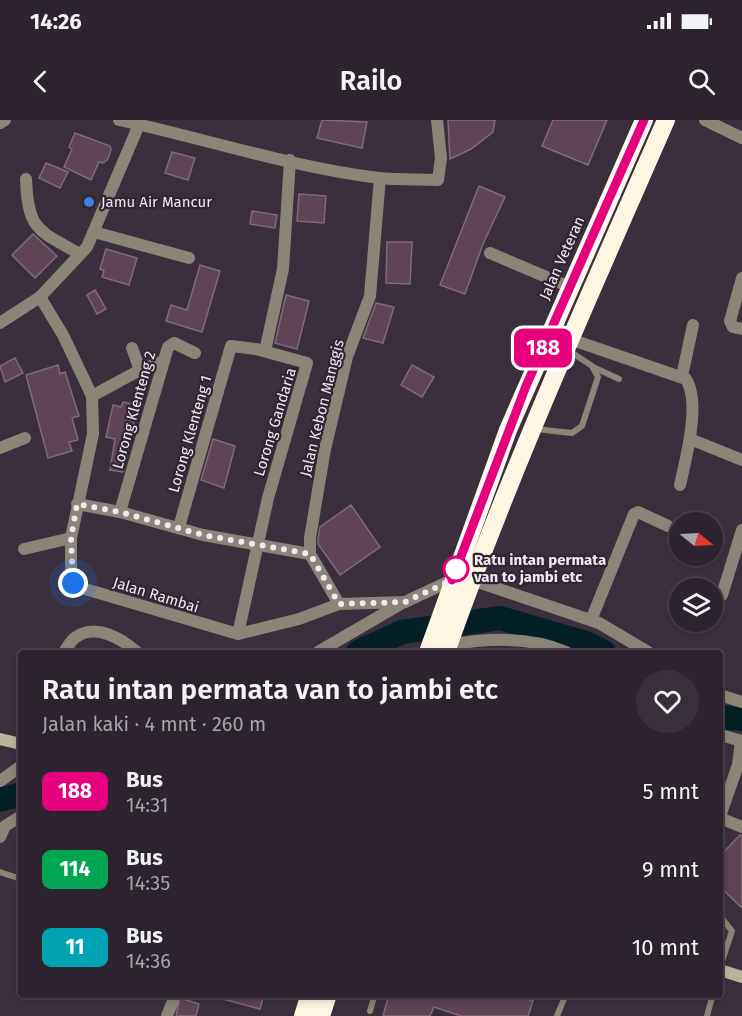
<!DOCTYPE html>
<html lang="id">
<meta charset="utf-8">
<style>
:root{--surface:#2c232e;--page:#382f3a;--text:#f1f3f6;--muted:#a6a4aa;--line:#48404a}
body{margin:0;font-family:"Fira Sans",sans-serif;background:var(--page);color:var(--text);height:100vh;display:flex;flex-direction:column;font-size:22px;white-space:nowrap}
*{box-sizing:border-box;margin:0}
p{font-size:20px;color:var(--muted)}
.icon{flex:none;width:33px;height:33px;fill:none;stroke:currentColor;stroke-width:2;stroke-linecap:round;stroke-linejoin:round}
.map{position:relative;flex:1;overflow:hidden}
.sheet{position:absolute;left:18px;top:530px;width:705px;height:348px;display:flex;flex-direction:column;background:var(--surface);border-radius:6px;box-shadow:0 3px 9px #0003,0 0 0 2px var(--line)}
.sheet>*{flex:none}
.badge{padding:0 12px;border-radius:9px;font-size:21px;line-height:39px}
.needle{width:39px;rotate:108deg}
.tools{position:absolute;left:669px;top:392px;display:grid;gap:12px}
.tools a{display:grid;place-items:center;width:54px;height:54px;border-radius:50%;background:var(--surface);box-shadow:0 3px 9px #0003,0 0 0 2px var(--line);font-size:30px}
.you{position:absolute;width:30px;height:30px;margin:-15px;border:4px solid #fff;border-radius:50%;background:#1a73e8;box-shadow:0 0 0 9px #1a73e833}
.map>.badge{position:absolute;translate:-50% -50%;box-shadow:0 0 0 3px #fff}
.round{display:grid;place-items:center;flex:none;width:63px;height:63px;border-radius:32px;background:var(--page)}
.headline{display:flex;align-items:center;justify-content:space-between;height:102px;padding:0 24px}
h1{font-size:28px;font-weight:600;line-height:45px}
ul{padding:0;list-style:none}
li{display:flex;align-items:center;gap:18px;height:78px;padding:0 24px}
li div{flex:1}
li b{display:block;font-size:22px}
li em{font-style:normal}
li .badge{min-width:66px;font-weight:700;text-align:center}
.status{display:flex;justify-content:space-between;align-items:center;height:42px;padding:0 30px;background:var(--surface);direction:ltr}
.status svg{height:16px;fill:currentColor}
header{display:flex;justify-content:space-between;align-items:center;height:78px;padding:0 24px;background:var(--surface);font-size:27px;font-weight:600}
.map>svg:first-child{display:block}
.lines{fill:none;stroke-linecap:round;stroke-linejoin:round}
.river{stroke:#032025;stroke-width:24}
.building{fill:#5e4455;stroke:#7f6c77;stroke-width:1.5}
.lane{stroke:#8a8578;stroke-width:6}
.street{stroke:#8a8578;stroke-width:12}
.secondary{stroke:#bbb29e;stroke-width:12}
.highway{stroke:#fef6e3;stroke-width:18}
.line-casing{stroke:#fff;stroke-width:14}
.line{stroke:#e6007e;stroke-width:9}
.walk{stroke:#f0e9f1;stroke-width:6;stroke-dasharray:0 10.8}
.shop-dot{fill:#3f7fe0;stroke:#302533;stroke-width:2}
.stop-dot{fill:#fff;stroke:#e6007e;stroke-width:3}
.labels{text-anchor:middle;stroke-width:4.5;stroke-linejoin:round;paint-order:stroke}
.poi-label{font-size:15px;fill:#f0e9f1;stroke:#302533;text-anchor:start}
.street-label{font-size:15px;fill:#f0e9f1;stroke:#302533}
.stop-label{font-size:15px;font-weight:bold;fill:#f0e9f1;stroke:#302533;text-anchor:start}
</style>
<div class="status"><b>14:26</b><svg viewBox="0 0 49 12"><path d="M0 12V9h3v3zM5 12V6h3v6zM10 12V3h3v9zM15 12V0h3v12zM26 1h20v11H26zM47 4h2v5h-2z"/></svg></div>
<header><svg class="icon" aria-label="back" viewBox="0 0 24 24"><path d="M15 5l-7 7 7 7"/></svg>Railo<svg class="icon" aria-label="search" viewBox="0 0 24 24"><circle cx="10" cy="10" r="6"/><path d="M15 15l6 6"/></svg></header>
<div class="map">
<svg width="742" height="896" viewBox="0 0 742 896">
<rect width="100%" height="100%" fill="#3b2f3d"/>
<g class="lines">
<g class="river">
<path d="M358,532L402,512L500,498L586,523L604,532"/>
<path d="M720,597L742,599"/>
<path d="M0,680L21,674"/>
</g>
</g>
<g class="building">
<path d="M322,0L367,2L362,28L317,18Z"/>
<path d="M448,0H495L493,12L471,29L450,39Z"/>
<path d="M553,0H607L588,45L542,26Z"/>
<path d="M75,13L110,26L111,29L108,39L103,43L99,42L91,60L64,47L72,29L69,27Z"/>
<path d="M172,32L195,38L188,60L165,53Z"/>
<path d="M46,43L68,52L60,68L39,58Z"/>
<path d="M479,66L505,77L483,124L465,174L440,165Z"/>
<path d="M299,74L326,76L324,103L297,101Z"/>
<path d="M252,91L277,95L275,108L250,104Z"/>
<path d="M33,114L57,136L35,158L12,135Z"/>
<path d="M387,122H412L410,164L386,163Z"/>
<path d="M106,129L137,138L129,165L102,157L104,151L100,149Z"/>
<path d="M200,145L220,151L202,212L166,201L171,185L187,190Z"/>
<path d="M95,170L106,189L97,194L87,175Z"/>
<path d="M286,175L309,181L297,229L275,223Z"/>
<path d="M376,183L394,187L383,223L363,218Z"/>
<path d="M15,238L23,253L5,262L0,246Z"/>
<path d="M58,245L60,254L65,252L79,296L72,298L78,320L69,322L72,331L48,338L26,255Z"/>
<path d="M412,245L434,257L422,277L401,265Z"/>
<path d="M123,282L138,285L123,352L110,350L115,319L106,317L113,285L121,287Z"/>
<path d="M213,319L235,326L224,368L201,360Z"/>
<path d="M351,385L380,427L340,455L318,424V419L320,407Z"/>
<path d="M740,715H742V788L720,767V736Z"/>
<path d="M219,874H264L260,889L219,878Z"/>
<path d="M389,874H529L528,879L533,881L528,896H461L434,887L430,896H383Z"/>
<path d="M180,878L199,884L196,896H176Z"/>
</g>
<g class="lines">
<g class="lane">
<path d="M593,247L619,259"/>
<path d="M535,309L572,313L582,306L598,257L592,246L568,230"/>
<path d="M0,752L21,759"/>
<path d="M720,796L732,811L720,847"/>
<path d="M370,891L375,874"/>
<path d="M557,896L566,874"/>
<path d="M707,896L713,874"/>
</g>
<g class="street">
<path d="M119,0C206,19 291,47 379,58C398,60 419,59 438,60L441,38L437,0"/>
<path d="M705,0L742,18"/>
<path d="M0,3L5,0"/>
<path d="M26,59C28,111 38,110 80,134"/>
<path d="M94,112L189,138"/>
<path d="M490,133L570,167"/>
<path d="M742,158L730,201L733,207L742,209"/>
<path d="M40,177L63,215L92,276L93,314L71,418V457L75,466L238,514L299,499L339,484L405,482L452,460"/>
<path d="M0,203L40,177L87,127L141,0"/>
<path d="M570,219L686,259C701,283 686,338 680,365"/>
<path d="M132,228L140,250"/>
<path d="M265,231L283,149L290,40"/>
<path d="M682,256L693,205"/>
<path d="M92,276L140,250L162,242"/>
<path d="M690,319L742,340"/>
<path d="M0,328L25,318"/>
<path d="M77,384L120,392L203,415L310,434"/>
<path d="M120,392L168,227L174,223L195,233"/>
<path d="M179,407L231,226L256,229L307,243L268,378L238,514"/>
<path d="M24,429L71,418"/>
<path d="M472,460L599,503L648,532"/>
<path d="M722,475L742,410"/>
<path d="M339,484L310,434V418L325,329L347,237L370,176L380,58"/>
<path d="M591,500L634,394L638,392L668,406"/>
<path d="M449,525C487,518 530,516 566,532"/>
<path d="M64,532C67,528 71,520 76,517C96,503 122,519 137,532"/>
<path d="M318,532L404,482"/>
<path d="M720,575L742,582"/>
<path d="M720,615L742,621"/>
<path d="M0,661L21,646"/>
<path d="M720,696L738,645L741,621"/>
<path d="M720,698L742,707"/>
<path d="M0,717L5,706L21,696"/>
<path d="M167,896L173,881"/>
</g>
<g class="secondary">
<path d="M0,619L21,624"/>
<path d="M720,850L742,857"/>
</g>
<g class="highway">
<path d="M428,532L508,310L644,0"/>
<path d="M446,532C510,351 589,176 666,0"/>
<path d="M303,896L310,874"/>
<path d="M321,896L328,874"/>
</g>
</g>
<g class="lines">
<g class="line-casing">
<path id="line" d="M452,460L526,266L644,0"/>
</g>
<use href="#line" class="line"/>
<path class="walk" d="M73,463L71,418L77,384L120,392L203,415L310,434L339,484L405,482L452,460L456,449"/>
</g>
<circle class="shop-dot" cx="89" cy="82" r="6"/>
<circle class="stop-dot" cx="456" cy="449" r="12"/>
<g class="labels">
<g class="poi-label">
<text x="101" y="87">Jamu Air Mancur</text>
</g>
<g class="street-label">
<text transform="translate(562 138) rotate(-66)" y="5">Jalan Veteran</text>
<text transform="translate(322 288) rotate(-76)" y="5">Jalan Kebon Manggis</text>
<text transform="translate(134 290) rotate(-74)" y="5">Lorong Klenteng 2</text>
<text transform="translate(275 302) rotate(-73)" y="5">Lorong Gandaria</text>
<text transform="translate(190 314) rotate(-74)" y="5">Lorong Klenteng 1</text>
<text transform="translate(156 475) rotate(17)" y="5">Jalan Rambai</text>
</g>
<g class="stop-label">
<text x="474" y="445">Ratu intan permata<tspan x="474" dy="17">van to jambi etc</tspan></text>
</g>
</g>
</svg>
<div class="tools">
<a><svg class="needle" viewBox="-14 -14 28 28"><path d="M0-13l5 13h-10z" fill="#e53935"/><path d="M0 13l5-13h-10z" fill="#a6a4aa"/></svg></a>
<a><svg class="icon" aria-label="layers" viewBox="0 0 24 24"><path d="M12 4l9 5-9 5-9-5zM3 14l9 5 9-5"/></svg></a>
</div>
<div class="you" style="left:73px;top:463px"></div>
<b class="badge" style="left:543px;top:228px;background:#e6007e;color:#fff">188</b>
<section class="sheet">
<div class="headline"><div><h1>Ratu intan permata van to jambi etc</h1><p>Jalan kaki · 4 mnt · 260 m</p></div><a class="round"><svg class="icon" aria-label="heart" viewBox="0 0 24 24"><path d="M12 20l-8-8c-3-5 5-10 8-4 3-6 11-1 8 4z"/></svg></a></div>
<ul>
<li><span class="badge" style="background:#e6007e;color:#fff">188</span><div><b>Bus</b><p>14:31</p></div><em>5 mnt</em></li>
<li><span class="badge" style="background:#00a651;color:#fff">114</span><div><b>Bus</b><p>14:35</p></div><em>9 mnt</em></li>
<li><span class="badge" style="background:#00a3b4;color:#fff">11</span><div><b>Bus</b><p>14:36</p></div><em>10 mnt</em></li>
</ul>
</section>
</div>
